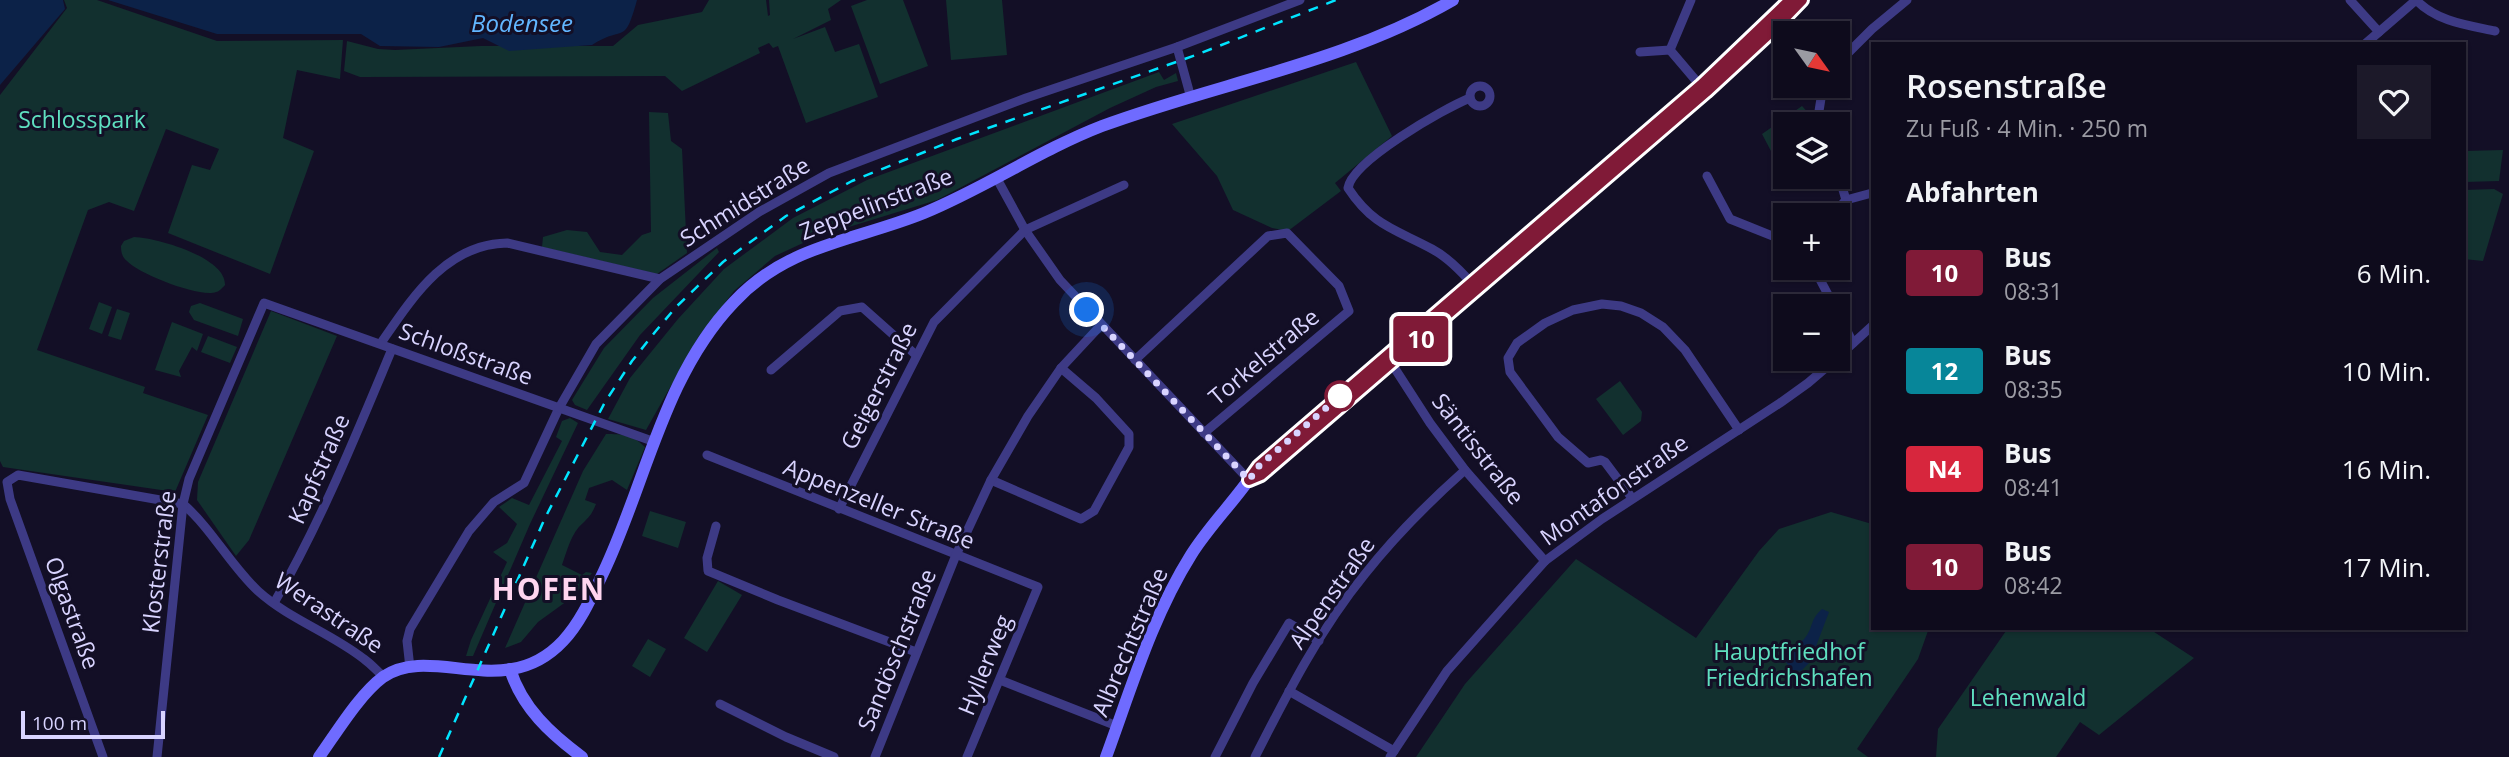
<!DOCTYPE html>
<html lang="de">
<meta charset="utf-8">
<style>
:root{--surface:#0e0b1c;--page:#1c1929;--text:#f1f3f6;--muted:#9b9ba3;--line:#2e2b3b}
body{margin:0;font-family:"Open Sans",sans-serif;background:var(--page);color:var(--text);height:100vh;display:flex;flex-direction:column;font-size:26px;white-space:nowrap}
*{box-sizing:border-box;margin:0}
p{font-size:23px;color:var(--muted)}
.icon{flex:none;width:38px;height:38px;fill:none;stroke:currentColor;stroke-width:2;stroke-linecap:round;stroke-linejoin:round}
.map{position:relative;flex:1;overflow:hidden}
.details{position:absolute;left:1871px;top:42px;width:595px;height:588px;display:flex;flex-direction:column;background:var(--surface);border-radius:0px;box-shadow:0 2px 5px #0004,0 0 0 2px var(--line)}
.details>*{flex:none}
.badge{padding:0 14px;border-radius:5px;font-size:24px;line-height:46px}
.needle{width:46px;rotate:123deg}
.fabs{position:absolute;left:1773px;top:21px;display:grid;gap:14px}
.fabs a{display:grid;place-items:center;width:77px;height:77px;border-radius:0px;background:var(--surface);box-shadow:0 2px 5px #0004,0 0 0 2px var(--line);font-size:35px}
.scale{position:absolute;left:21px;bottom:18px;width:144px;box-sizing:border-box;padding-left:7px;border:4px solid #d9d4ff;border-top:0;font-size:19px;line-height:24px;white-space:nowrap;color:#d9d4ff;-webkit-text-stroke:5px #130f26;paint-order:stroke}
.you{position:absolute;width:35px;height:35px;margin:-18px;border:5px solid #fff;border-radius:50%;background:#1a73e8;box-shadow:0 0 0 10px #1a73e833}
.map>.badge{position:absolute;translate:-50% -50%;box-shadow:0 0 0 4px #fff}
h2{padding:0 35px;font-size:26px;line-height:63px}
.round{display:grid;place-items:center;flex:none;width:74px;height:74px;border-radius:0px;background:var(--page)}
.head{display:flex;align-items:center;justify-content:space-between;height:119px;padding:0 35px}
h1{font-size:33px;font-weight:600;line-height:52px}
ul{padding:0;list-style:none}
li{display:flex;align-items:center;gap:21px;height:98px;padding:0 35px}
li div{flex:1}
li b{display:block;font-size:26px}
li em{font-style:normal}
li .badge{min-width:77px;font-weight:700;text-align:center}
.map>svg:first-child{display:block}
.green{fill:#12302f}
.water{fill:#0c2248}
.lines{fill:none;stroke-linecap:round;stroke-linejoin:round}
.minor{stroke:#3d3a85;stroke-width:9}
.secondary{stroke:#6f6bff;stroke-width:12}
.rail{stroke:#00e5ff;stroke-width:2.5;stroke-dasharray:10 9;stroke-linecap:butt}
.line-casing{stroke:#fff;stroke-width:16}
.line{stroke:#801a37;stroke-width:10}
.walk{stroke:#d9d4ff;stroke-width:7;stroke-dasharray:0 12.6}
.stop-dot{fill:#fff;stroke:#801a37;stroke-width:3.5}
.labels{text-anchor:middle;stroke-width:6;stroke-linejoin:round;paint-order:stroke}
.park-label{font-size:23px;fill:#5fe0c0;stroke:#130f26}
.street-label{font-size:23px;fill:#d9d4ff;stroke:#130f26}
.water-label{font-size:24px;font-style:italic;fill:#62b6ff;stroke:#130f26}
.district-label{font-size:30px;font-weight:bold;letter-spacing:2px;fill:#ffd6f0;stroke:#130f26}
</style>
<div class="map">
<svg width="2509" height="757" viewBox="0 0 2509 757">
<rect width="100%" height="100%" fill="#130f26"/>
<g class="green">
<path d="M64,0H97L217,41L343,40L340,79L297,70L283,138L314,151L270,274L168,233L192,165L210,170L219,149L166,129L134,211L109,202L88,210L37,350L145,387L143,393L208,415L175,492L3,467L0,461V95L67,8Z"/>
<path d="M709,0H766L768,16L770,15L769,0H841L828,9L831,20L793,39L825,27L835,52L859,44L878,97L806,123L778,46L773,48L769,43L758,48L760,53L682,91L665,76L360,77L344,71L347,41L378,49L395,50L481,46H613L638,25L702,12Z"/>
<path d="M867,0H903L928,66L880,84L851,6Z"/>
<path d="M946,0H1002L1007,55L951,60Z"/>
<path d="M1356,62L1392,136L1335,183L1341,191L1288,231L1272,228L1233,210L1217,176L1172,124Z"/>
<path d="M1159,72L1164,80L1176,73L1178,81L1156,87L1110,108L937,200L816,237L775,256L734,291L699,336L646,430L608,419L630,378L678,319L724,269L793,218L867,180Z"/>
<path d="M1802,106L1811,116L1812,124H1785V148L1772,153L1762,134Z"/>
<path d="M649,112L668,113L671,141L682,149L687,253L657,274L542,247L543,237L567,230L587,232L600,252L622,255L642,235L651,232Z"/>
<path d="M2503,150L2499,181L2464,182V151Z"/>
<path d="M2494,189L2503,194L2483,261L2464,259V190Z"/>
<path d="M134,237C157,238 226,257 225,285C223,287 219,292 216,292C200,298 139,274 127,261C122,257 121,252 121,246L124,241Z"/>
<path d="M717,248L719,252L640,335L587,410L575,405L572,400L604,348L653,298Z"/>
<path d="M99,302L112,307L102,334L89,329Z"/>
<path d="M200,303L243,319L238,336L194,320L189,312L191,306Z"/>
<path d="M117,309L130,313L121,340L108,336Z"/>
<path d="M271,311L337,336L249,540L236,556L197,500L198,482Z"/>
<path d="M172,322L203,334L197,351L192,347L179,371L181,377L155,370Z"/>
<path d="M208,336L237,347L230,363L201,352Z"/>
<path d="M1620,381L1642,412L1641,421L1623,435L1596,399Z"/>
<path d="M570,418L578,423L530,524L473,656H466L471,640L507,562L493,552L507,543L517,524L499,507L512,498L529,505L562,441L556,437L562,421Z"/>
<path d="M606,434C622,434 633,435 645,447L627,490L612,480L589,488L585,500L596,504C592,514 590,516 583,523C571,533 567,551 562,565L582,575L586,572L592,573L574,596L538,622L521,642L505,648L583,471Z"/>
<path d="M650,511L686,522L678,548L642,536Z"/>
<path d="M1831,512L1872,524V628H1929L1918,659L1857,749L1868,757H1416L1465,684L1576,559L1696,638L1759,551L1779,529Z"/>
<path d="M718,581L742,595L707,652L684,638Z"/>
<path d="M2008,628H2148L2194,658L2099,735L2080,722L2056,757H1936L1938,729Z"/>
<path d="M648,639L666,649L650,677L632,666Z"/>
</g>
<g class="water">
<path d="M0,0H63L65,9L0,85Z"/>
<path d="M108,0H637C624,47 625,24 592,45L509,51L483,38L439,47L380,46L361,34H217Z"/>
<path d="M1822,609L1829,612L1810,662L1801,671L1792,670L1785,661C1787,646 1800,647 1807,635C1814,624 1810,620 1822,609Z"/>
</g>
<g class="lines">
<g class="minor">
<path d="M1691,0L1670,50L1704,90"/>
<path d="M2350,0L2379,32"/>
<path d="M2416,0C2438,22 2466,25 2495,31"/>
<path d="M2365,44L2416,0"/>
<path d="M1177,47L1191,98"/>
<path d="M1640,52L1670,50"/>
<path d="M1838,63L1872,29L1907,0"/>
<circle cx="1480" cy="96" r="10"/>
<path d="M1823,86L1819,111L1823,124"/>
<path d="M1470,98C1443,109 1352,161 1348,188C1373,226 1395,229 1432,249C1449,258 1462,272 1474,286"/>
<path d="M1838,173L1846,200"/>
<path d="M1707,176L1730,219L1785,241"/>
<path d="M996,177L1025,230L1060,280L1249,480"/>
<path d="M1832,215L1846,200L1872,193"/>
<path d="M1814,268L1834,306"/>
<path d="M1838,313L1853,343"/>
<path d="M381,343C412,298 446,244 507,243L660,279"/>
<path d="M1838,357L1872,326"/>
<path d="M1135,360L1268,236L1287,233L1339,286L1349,311L1204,433"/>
<path d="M1390,361L1430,423L1465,470L1545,561"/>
<path d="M771,370L840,311L862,307L916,355"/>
<path d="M707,455L1038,587L967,757"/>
<path d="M991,480L1081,519L1094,511L1129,447V434L1096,398L1061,368"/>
<path d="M1632,498L1605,462L1601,460L1588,463L1558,437L1510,372L1508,358L1517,343L1545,323L1573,310L1602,304L1621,306L1641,313L1663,327L1685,350L1739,430"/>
<path d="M839,509L934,322L1025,230L1124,185"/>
<path d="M716,526L707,558L708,571L778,600L916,652"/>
<path d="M274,603C321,522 356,435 392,349"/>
<path d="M410,668L407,641L410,629L469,531L494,502L524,483L559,408L596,344L660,279L759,212L829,173L1026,98L1177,47L1300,0"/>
<path d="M1000,680L1117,726"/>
<path d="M1289,691L1394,751"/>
<path d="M720,704L786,737L834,757"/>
<path d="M103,757L10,499L7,482L18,475L183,504C212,529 230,565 258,591C289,619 331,633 364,659C371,664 377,671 384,677"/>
<path d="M157,757L183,504L189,479L264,303L655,442"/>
<path d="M875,757L956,555L991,480L1028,416L1061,368L1101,325"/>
<path d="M1215,757L1253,683L1289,623L1319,641"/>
<path d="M1255,757C1287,694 1320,629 1365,574C1395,536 1429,502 1465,470"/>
<path d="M1390,757L1447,671L1545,561L1602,519L1780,403L1808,383L1836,359"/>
</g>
<g class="secondary">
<path d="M1608,177L1733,68L1802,0"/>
<path d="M1251,480L1261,475L1499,271"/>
<path d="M510,669C522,708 551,734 582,757"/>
<path d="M319,757C337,732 359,695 383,677C432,643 505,703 563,641C581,622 593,594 604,571C646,482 664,375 734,302C788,244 855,241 924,213C985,188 1040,150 1102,126C1218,83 1344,63 1453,0"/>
<path d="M1106,757C1131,689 1152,617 1191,555C1211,523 1239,497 1259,465L1701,85L1789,0"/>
</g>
<path class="rail" d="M439,757L545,518L605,402L632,361L655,332L676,307L723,262L786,216L852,181L957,139L1196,55L1336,0"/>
</g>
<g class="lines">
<g class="line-casing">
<path id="line" d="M1790,0L1701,85L1259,466L1249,480L1261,475L1706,92L1772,31L1802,0"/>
</g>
<use href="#line" class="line"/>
<path class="walk" d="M1087,310L1249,480L1259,466L1340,396"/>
</g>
<circle class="stop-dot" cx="1340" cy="396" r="14"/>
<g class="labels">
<g class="park-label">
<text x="82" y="128">Schlosspark</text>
<text x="1789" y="660">Hauptfriedhof<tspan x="1789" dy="26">Friedrichshafen</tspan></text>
<text x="2028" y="706">Lehenwald</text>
</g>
<g class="street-label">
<text transform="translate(745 202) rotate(-32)" y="8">Schmidstraße</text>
<text transform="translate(876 204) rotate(-21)" y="8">Zeppelinstraße</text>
<text transform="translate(466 354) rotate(20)" y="8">Schloßstraße</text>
<text transform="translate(1264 357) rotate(-40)" y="8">Torkelstraße</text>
<text transform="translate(879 386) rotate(-63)" y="8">Geigerstraße</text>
<text transform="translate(1478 449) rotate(52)" y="8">Säntisstraße</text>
<text transform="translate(319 469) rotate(-66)" y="8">Kapfstraße</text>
<text transform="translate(1614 490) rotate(-35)" y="8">Montafonstraße</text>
<text transform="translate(879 504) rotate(22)" y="8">Appenzeller Straße</text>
<text transform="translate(159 562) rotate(-83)" y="8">Klosterstraße</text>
<text transform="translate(1332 593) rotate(-55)" y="8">Alpenstraße</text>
<text transform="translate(72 613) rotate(70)" y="8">Olgastraße</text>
<text transform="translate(329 613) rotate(34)" y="8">Werastraße</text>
<text transform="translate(1130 642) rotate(-67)" y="8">Albrechtstraße</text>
<text transform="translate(897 650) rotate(-68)" y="8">Sandöschstraße</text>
<text transform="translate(985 665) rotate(-68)" y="8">Hyllerweg</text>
</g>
<g class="water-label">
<text x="522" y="32">Bodensee</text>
</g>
<g class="district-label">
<text x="549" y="600">HOFEN</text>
</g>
</g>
</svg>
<div class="fabs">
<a><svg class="needle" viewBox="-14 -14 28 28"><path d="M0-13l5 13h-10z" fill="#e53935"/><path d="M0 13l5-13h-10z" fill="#9b9ba3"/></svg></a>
<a><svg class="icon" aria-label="layers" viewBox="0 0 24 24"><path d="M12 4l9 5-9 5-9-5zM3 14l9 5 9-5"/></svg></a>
<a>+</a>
<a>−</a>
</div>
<div class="scale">100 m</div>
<div class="you" style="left:1087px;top:310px"></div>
<b class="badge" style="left:1421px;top:339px;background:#801a37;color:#fff">10</b>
<section class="details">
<div class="head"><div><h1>Rosenstraße</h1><p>Zu Fuß · 4 Min. · 250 m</p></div><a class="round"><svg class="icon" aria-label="heart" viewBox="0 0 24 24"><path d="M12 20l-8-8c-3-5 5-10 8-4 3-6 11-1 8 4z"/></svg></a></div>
<h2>Abfahrten</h2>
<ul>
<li><span class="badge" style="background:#801a37;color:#fff">10</span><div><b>Bus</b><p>08:31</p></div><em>6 Min.</em></li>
<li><span class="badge" style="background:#078699;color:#fff">12</span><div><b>Bus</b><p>08:35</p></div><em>10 Min.</em></li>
<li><span class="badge" style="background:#d7263d;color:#fff">N4</span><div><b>Bus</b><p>08:41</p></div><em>16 Min.</em></li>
<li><span class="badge" style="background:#801a37;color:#fff">10</span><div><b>Bus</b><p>08:42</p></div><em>17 Min.</em></li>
</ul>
</section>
</div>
